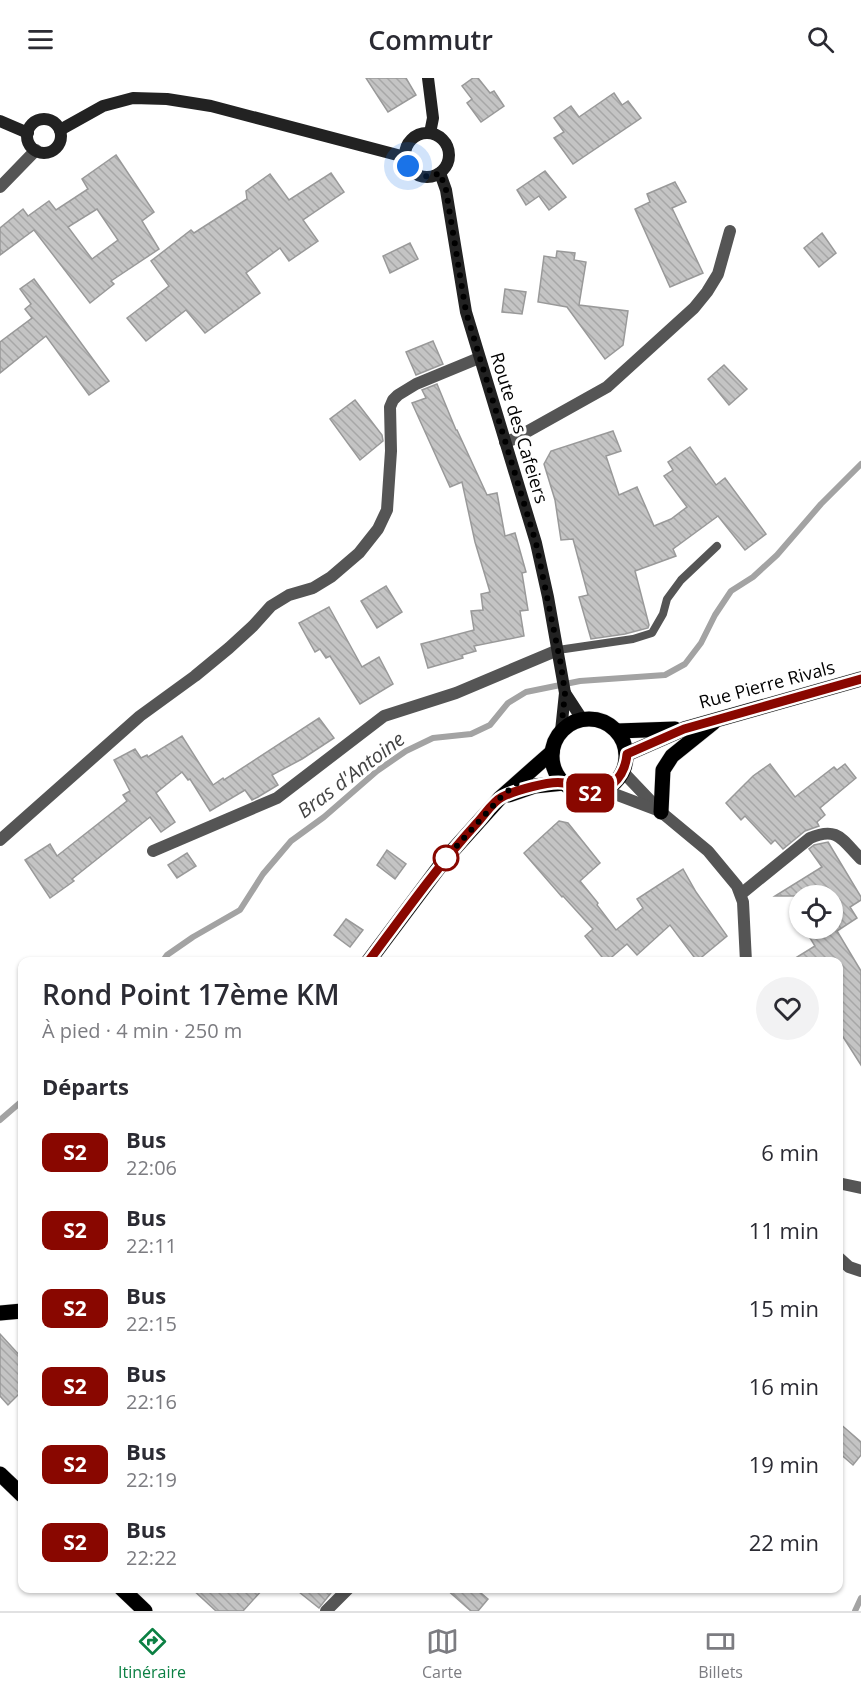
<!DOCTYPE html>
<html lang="fr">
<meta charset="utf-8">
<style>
:root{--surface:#fff;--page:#f2f2f3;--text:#2b2b33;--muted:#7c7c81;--line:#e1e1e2;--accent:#0b8043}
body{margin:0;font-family:"Open Sans",sans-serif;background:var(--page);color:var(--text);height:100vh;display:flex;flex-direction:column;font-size:22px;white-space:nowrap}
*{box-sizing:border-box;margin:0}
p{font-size:20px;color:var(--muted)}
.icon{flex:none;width:33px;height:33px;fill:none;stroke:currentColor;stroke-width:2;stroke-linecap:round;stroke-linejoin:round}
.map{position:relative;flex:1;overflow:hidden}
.sheet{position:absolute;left:18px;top:879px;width:825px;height:636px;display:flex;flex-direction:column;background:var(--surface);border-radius:12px;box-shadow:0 2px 4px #0004}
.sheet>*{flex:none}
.badge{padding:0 12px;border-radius:9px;font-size:21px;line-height:39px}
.buttons{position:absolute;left:789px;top:807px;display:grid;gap:12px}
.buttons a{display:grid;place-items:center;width:54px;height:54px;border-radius:50%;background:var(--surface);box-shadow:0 2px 4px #0004;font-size:30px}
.you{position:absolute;width:30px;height:30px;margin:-15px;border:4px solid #fff;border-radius:50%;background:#1a73e8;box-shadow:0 0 0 9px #1a73e833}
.map>.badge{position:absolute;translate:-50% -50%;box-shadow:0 0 0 3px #fff}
h2{padding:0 24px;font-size:22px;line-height:54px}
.round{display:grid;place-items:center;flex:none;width:63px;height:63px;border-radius:32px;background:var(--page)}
.head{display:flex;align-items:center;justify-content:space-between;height:102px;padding:0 24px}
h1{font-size:28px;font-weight:600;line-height:45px}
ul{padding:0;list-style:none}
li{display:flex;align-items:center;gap:18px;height:78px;padding:0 24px}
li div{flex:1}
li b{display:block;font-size:22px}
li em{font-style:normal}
li .badge{min-width:66px;font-weight:700;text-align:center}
header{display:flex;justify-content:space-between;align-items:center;height:78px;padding:0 24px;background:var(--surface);font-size:27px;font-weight:600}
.dock{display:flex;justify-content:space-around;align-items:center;height:84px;border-top:2px solid var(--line);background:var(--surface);font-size:16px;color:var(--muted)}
.dock a{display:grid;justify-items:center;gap:3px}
.dock .current{color:var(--accent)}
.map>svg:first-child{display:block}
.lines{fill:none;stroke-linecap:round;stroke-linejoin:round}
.stream{stroke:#a3a3a3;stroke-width:6}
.building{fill:url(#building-back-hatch);stroke:#999;stroke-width:1.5;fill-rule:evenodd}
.primary-casing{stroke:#dbdbdb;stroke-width:16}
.lane{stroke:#555;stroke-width:8}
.street{stroke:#555;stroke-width:12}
.secondary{stroke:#222;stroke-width:12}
.primary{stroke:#000;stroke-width:15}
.line-casing{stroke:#fff;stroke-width:14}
.line{stroke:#890700;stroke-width:9}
.walk{stroke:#000;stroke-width:6;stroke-dasharray:0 10.8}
.stop-dot{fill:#fff;stroke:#890700;stroke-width:3}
.labels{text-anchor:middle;stroke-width:6;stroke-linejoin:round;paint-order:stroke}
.street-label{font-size:18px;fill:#000;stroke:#fff}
.water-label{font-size:20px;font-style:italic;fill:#444;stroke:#fff}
</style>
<header><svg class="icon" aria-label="menu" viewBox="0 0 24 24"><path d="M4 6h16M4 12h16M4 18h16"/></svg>Commutr<svg class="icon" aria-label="search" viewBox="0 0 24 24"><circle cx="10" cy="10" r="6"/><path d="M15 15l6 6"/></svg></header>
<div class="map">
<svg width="861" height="1533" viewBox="0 0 861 1533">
<defs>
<pattern id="building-back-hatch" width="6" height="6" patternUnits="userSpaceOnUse" patternTransform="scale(1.5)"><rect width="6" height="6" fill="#c4c4c4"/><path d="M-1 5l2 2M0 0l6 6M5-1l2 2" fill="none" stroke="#a7a7a7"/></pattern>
</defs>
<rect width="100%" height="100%" fill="#fff"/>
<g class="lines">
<g class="stream">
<path d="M162,884L167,877L193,859L240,832L263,796L291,763L324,739L377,693L406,673L433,660L471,656L490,647L508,625L526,614L580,603L665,597L685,586L701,565L715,537L731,513L753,499L777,477L821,426L861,386"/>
<path d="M0,1042L22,1023"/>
<path d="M855,1533L861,1520"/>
</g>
</g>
<g class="building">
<path d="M366,0H406L416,17L388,34Z"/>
<path d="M473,0H478L490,15L494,13L504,28L481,44L467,25L472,21L462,8Z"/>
<path d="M614,15L622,27L628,23L641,40L573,86L554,60L564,54L554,40L571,28L579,39Z"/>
<path d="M116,77L154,134L142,143L159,171L111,203L114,206L90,225L34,152L0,177V150L23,131L28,138L49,123L56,132L88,111L82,101ZM97,131L118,162L92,181L68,149Z"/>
<path d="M545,93L566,119L549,132L539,118L526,127L517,112Z"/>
<path d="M331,95L344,114L303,142L318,163L289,183L280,170L246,195L260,215L205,255L186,232L146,263L127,240L169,208L151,183L191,152L194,155L247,121L246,113L270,96L289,122Z"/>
<path d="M675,104L686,124L672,130L703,195L670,209L635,131L650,124L647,116Z"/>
<path d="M822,155L836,175L819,189L804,170Z"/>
<path d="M410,165L418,181L390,195L383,178Z"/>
<path d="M557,173L575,175L574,182L586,184L579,227L628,233L623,267L605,281L567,229L538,224L544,178L556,180Z"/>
<path d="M34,201L109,303L89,317L46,258L0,295V264L32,240L25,231L31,226L20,211Z"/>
<path d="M505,211L526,214L522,236L502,234Z"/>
<path d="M433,263L443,286L416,297L406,274Z"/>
<path d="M724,287L747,311L729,327L708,301Z"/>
<path d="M437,306L456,352H457L487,417L497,415L505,458L515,455L526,494L522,495L528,532L520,533L524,558L474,568L476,573L462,577L463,580L428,590L421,566L474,552L471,533L483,532L481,516L490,514L475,464L462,404L450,409L412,325L426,320L422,312Z"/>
<path d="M355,322L382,357L383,363L360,382L330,341Z"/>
<path d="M613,353L621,373L606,378L619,417L637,409L654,448L671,441L687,429L664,398L673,392L668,384L690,369L716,407L725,400L766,456L745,472L718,438L673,471L676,478L635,493L649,547L648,550L625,556L591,561L579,519L588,517L573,461L561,462L555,422L544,386L551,373Z"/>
<path d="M386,508L402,534L377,550L361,523Z"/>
<path d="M329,529L362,589L379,579L393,606L360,626L330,578L326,580L320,571L315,574L299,545Z"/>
<path d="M319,640L334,660L302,681L272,697L278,707L258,719L252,722L245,712L210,733L190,701L188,702L182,694L156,715L175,744L161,754L150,739L72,801L74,803L50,820L25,782L50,766L57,778L127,723L123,717L130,713L114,682L135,671L141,680L147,677L148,679L182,658L213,707L223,700L224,702Z"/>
<path d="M770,686L795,719L834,689L837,692L845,686L856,700L820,730L825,737L817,744L819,748L805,753L783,771L775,762L771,766L745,738L741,742L726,725L753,698Z"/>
<path d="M559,743L568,745L600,785L580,803L598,825L597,827L616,852L643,830L637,821L683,791L696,814L727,858L697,883L670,847L637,877L627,866L606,884L585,858L593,851L563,818L562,819L524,775Z"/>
<path d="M828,764L861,819V822L850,829L857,840L837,853L861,893V987L838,951V884H789L815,868L804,850H832V818H775L822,789L809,771L814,767Z"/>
<path d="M387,772L406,786L395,801L377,787Z"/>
<path d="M187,775L196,788L177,800L168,787Z"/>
<path d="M346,841L363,852L350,869L334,857Z"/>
<path d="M0,1256L22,1280V1313L8,1327L0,1318Z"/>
<path d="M838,1344L861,1364V1377L853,1387L838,1374Z"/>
<path d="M191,1510H264L243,1533H216Z"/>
<path d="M294,1510H335L319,1530Z"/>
<path d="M445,1510H475L488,1521L478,1533H471Z"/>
</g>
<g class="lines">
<g class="primary-casing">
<g id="primary">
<circle cx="589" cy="678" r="37"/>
<path d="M617,653L675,651"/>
<path d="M627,676L684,651L861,601"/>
<path d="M509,717L535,708L564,705"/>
<path d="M661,734L663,692L672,678L713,645"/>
<path d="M368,884L446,780L500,720L552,674"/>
<path d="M0,1235L22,1233"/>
<path d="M0,1396L22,1417"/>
<path d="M121,1510L145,1533"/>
</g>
</g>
<path class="lane" d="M558,572L633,561L652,555L663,536L667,521L681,502L717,468"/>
<g class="street">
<path d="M0,109L36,72"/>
<path d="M505,364L514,361L607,309L694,230L707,214L718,196L730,153"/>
<path d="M623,694L661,734L708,773L737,808L743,824L746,884"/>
<path d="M604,712L657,732"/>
<path d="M0,762L140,638L195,598L229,570L253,548L271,528L289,517L313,510L331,499L359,475L378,451L387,432L391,373L390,329L393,322L398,317L416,306L479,280"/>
<path d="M153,773L277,720L384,638L456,615L558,572"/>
<path d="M741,816L810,760C838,748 842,762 861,781"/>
<path d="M838,1105L861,1110"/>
<path d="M838,1179L849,1189L861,1193"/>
<path d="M326,1533L349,1510"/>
</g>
<g class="secondary">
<path d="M428,0L433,40L430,55"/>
<circle cx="44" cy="58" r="17"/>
<path d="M0,43L28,55"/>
<path d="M60,52L103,28L133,20L167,21L211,28L405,79"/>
<circle cx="427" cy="77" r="22"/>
<path d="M440,95L446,112L466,234L536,465L548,519L565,615L561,653"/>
<path d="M565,615L582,641"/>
</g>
<use href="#primary" class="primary"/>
</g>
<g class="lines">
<g class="line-casing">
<path id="line" d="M368,884C403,837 437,789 476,746C484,738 492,724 502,719C514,713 550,702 564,705C569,707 574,712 580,713C606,720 625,700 627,676L684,651L861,601"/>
</g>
<use href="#line" class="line"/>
<path class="walk" d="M408,88C417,99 427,101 440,95L446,112L466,234L536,465L561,587L565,615L561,653L555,663L552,674L500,720L446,780"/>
</g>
<circle class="stop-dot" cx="446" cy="780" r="12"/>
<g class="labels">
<g class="street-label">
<text transform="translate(519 350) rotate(73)" y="6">Route des Cafeiers</text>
<text transform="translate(767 607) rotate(-15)" y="6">Rue Pierre Rivals</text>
</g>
<g class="water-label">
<text transform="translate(351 697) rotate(-37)" y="7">Bras d'Antoine</text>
</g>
</g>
</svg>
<div class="buttons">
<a><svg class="icon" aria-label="locate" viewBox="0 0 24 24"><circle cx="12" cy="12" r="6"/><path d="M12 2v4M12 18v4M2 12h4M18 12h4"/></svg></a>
</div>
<div class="you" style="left:408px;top:88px"></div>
<b class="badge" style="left:590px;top:715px;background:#890700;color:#fff">S2</b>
<section class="sheet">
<div class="head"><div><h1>Rond Point 17ème KM</h1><p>À pied · 4 min · 250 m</p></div><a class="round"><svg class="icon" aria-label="heart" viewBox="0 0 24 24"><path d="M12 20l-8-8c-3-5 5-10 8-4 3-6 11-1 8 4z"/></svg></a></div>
<h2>Départs</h2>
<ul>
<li><span class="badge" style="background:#890700;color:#fff">S2</span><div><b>Bus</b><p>22:06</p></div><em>6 min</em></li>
<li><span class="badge" style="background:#890700;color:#fff">S2</span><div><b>Bus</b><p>22:11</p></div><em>11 min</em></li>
<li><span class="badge" style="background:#890700;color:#fff">S2</span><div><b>Bus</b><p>22:15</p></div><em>15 min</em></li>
<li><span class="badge" style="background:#890700;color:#fff">S2</span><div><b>Bus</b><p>22:16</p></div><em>16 min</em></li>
<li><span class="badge" style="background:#890700;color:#fff">S2</span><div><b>Bus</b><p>22:19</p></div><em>19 min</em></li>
<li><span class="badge" style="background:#890700;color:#fff">S2</span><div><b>Bus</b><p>22:22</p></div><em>22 min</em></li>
</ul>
</section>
</div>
<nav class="dock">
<a class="current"><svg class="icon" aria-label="directions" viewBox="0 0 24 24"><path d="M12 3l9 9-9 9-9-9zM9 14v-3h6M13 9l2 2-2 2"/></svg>Itinéraire</a>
<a><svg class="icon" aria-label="map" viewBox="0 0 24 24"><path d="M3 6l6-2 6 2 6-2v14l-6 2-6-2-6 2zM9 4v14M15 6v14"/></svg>Carte</a>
<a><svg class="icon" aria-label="tickets" viewBox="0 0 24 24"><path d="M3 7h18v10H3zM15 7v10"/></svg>Billets</a>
</nav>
